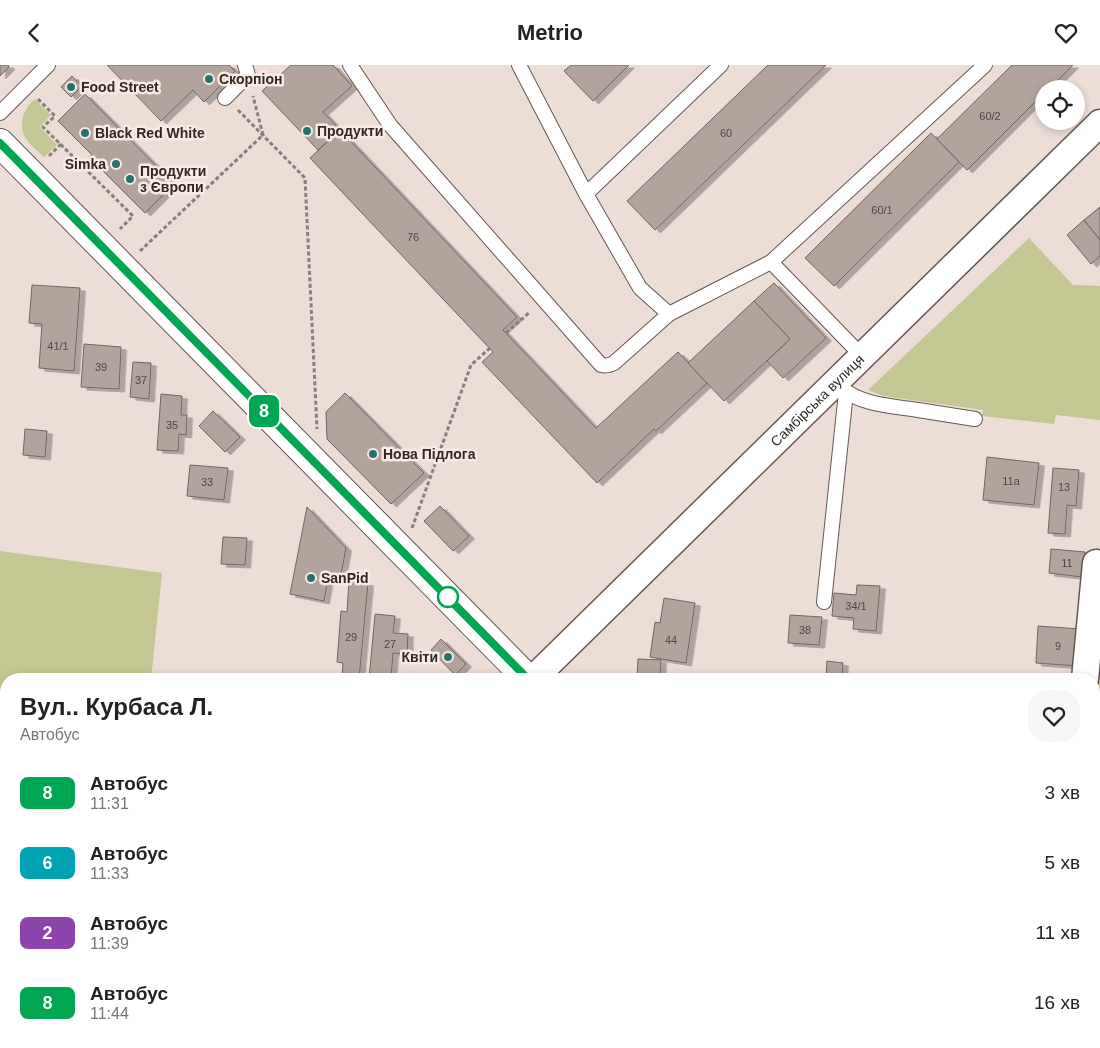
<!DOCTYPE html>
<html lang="uk">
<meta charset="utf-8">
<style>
:root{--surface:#fff;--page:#f6f6f6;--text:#222;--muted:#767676}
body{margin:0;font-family:Helvetica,sans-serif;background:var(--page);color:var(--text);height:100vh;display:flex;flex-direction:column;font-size:19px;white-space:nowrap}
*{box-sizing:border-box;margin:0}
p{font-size:16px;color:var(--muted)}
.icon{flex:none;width:28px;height:28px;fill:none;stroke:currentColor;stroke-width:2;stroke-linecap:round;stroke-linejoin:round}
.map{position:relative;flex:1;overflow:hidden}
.details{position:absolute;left:0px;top:608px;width:1100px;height:376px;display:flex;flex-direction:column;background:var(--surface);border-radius:20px 20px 0 0;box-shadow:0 2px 8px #0003}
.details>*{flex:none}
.badge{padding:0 10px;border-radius:8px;font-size:18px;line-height:32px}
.fabs{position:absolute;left:1035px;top:15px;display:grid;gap:10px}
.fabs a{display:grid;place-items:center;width:50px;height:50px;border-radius:50%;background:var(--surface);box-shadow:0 2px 8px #0003;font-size:25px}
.map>.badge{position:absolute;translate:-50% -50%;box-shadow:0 0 0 2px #fff}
.round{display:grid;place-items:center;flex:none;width:52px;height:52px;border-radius:20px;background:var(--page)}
.head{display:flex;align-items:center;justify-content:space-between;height:85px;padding:0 20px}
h1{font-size:24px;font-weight:800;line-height:38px}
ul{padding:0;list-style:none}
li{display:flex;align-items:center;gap:15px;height:70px;padding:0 20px}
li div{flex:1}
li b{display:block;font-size:19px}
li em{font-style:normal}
li .badge{min-width:55px;font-weight:700;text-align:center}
header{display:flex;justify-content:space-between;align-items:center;height:65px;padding:0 20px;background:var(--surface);font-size:22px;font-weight:800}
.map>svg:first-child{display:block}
.green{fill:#c4c792}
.building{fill:#b2a49d;stroke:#72655f;filter:url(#shadow)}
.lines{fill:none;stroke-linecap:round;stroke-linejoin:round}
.service-casing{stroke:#635751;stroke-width:16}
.minor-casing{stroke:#635751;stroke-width:29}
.secondary-casing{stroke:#635751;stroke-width:30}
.path{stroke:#887e7a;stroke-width:3;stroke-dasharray:4 2.5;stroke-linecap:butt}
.service{stroke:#fff;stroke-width:14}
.minor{stroke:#fff;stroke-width:26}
.secondary{stroke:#fff;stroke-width:28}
.line-casing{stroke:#fff;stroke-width:11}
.line{stroke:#00a651;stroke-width:8}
.poi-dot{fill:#27716e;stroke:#f9eae3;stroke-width:2}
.stop-dot{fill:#fff;stroke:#00a651;stroke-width:2.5}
.labels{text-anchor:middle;stroke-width:5;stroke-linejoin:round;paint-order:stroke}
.number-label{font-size:11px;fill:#4f4744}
.poi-label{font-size:14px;font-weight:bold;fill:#2e2826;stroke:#f9eae3;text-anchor:start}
.street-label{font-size:14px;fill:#2e2826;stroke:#f9eae3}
</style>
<header><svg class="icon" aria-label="back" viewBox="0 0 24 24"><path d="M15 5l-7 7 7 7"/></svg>Metrio<svg class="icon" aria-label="heart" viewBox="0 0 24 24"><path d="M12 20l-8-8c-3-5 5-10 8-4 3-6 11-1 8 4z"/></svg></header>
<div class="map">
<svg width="1100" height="983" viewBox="0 0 1100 983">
<defs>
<filter id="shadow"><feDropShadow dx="5.5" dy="3" stdDeviation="0" flood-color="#0004"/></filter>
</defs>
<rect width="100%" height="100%" fill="#ecddd6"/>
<g class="green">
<path d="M35,34L51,50L40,62L57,80L44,92C39,87 31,81 27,75C17,61 23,44 35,34Z"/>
<path d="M1029,173L1073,220L1100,221V355L1056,350L1054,359L982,351L983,345L883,331L868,325Z"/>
<path d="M0,486L162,508L151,614H6V710L0,704Z"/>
<path d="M1100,527V777H1094V614Z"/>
<path d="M0,905L6,911V978H73L71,983H0Z"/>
</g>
<g class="building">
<path d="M0,0H8L9,2L0,11Z"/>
<path d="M107,0H229L235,6L204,37L193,25L161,56Z"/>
<path d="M291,0H333L352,21L323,47L340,65L318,85L262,26Z"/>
<path d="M571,0H629L593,36L564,6Z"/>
<path d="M768,0H826L655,165L627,136Z"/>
<path d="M1012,0H1073L1049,24H1044V28L967,105L937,74Z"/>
<path d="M72,11L82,21L71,32L61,22Z"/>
<path d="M85,29L174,119L145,148L89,92L92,90L58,56Z"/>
<path d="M340,65L517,252L503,265L596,363L678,287L707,318L656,366L654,364L597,418L482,297L493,287L310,93Z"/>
<path d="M931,68L959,97L834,221L805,193Z"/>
<path d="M1100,142V175L1084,155Z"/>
<path d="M1084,155L1100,175V191L1091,199L1067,170Z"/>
<path d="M774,218L826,273L783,313L767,296L790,274L754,236Z"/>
<path d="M32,220L80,223L74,306L39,303L42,259L29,258Z"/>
<path d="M754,236L790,274L724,336L688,298Z"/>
<path d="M84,279L121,282L119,324L81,322Z"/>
<path d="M133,297L151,298L149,334L130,332Z"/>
<path d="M345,328L424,408L391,439L327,374L326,347Z"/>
<path d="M161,329L182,331L181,350H187L186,370L179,369L178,386L157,385Z"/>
<path d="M213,346L240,372L225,387L199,361Z"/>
<path d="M25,364L47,366L45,392L23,390Z"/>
<path d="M987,392L1039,398L1034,440L983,435Z"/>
<path d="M190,400L228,403L224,435L187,431Z"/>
<path d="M1053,403L1079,405L1076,441L1067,440L1065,469L1048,468Z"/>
<path d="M440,441L469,471L453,486L424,456Z"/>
<path d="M307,442L346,483L340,515L328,513L324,536L290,529Z"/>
<path d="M223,472L247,473L245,500L221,499Z"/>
<path d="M1051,484L1085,487L1082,512L1049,508Z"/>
<path d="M349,516L368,518L359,614H342L343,598L337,597L341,546L347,547Z"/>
<path d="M857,520L880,521L876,566L853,564L854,553L832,551L834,528L856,530Z"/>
<path d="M664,533L695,538L686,598L650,592L655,557L660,558Z"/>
<path d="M375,549L395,551L393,568L408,569L407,589L393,588L391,614H369Z"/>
<path d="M790,550L822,552L819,580L788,578Z"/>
<path d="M1038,561L1080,564L1078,601L1036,598Z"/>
<path d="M441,574L466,599L455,610L431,585Z"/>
<path d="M638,594L661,595L660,614H637Z"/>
<path d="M827,596L843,598L842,614H826Z"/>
<path d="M0,747L6,753V758L1,763L6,768V781L0,787Z"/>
<path d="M1099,872H1100V945L1094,944Z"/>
<path d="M180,978H255L249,983H174Z"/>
<path d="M323,978H378L374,983H318Z"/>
<rect x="640" y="978" width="35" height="5"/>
<rect x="700" y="978" width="29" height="5"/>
<path d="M782,978H813L812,983H781Z"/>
<rect x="1060" y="978" width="18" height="5"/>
</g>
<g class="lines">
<g class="service-casing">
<g id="service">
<path d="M350,0L390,60L601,300C606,301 609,301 614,298L669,249"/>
<path d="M519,0L586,129L640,223L669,249L771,197L862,291"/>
<path d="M225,33L248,10L245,0"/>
<path d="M0,48L48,0"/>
<path d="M586,129L721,0"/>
<path d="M771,197L985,0"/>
<path d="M841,323C862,340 892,341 918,345C937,348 956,351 975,354"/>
<path d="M824,537L846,327"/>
<path d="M0,880L6,886"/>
<path d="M101,978L107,983"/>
<path d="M550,983V978"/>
</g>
</g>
<g class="minor-casing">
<g id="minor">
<path id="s1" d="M533,614L1100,58"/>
<path d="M1085,614L1096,498"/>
<path d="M145,983L150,978"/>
<path d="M1052,983L1053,978"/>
</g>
</g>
<g class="secondary-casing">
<g id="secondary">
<path d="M0,78L528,614"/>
<path d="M886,978L892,983"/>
</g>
</g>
<g class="path">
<path d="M38,34L55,51L43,62L133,151L120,164"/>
<path d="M238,45L305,113L317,364"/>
<path d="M49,91L61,79"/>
<path d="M140,186L263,70L253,31"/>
<path d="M506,268L530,247"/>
<path d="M412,463L471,300L490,283"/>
</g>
<use href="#service" class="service"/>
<use href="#minor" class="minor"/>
<use href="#secondary" class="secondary"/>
</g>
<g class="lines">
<g class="line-casing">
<path id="line" d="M0,78L528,614"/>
</g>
<use href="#line" class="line"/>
</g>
<g class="poi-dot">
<circle cx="209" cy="14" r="5"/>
<circle cx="71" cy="22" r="5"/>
<circle cx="307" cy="66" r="5"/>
<circle cx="85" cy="68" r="5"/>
<circle cx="116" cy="99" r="5"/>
<circle cx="130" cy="114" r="5"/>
<circle cx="373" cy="389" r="5"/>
<circle cx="311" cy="513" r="5"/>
<circle cx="448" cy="592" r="5"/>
</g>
<circle class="stop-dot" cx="448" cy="532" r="10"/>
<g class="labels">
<g class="number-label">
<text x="990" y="55">60/2</text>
<text x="726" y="72">60</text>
<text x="882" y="149">60/1</text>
<text x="413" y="176">76</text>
<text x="58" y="285">41/1</text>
<text x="101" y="306">39</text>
<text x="141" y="319">37</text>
<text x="172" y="364">35</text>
<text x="1011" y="420">11а</text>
<text x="207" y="421">33</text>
<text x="1064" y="426">13</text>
<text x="1067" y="502">11</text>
<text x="856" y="545">34/1</text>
<text x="805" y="569">38</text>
<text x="351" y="576">29</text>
<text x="671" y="579">44</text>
<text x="390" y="583">27</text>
<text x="1058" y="585">9</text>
</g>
<g class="poi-label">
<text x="219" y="19">Скорпіон</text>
<text x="81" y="27">Food Street</text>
<text x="317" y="71">Продукти</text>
<text x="95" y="73">Black Red White</text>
<text x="106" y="104" text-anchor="end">Simka</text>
<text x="140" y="111">Продукти<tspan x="140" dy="16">з Європи</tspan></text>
<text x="383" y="394">Нова Підлога</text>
<text x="321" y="518">SanPid</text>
<text x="438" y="597" text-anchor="end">Квіти</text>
</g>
<g class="street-label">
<text dy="5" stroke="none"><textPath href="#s1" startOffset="398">Самбірська вулиця</textPath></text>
</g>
</g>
</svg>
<div class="fabs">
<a><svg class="icon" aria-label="locate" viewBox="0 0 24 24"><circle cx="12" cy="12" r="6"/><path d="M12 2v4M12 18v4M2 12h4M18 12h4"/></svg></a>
</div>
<b class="badge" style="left:264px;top:346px;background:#00a651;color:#fff">8</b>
<section class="details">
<div class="head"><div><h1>Вул.. Курбаса Л.</h1><p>Автобус</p></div><a class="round"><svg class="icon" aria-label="heart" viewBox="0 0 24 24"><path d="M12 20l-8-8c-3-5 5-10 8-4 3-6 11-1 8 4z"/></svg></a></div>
<ul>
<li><span class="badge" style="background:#00a651;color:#fff">8</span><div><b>Автобус</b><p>11:31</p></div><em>3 хв</em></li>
<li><span class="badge" style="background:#00a3b4;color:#fff">6</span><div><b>Автобус</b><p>11:33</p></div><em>5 хв</em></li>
<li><span class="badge" style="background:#8e44ad;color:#fff">2</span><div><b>Автобус</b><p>11:39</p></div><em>11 хв</em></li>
<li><span class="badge" style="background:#00a651;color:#fff">8</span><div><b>Автобус</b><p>11:44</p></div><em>16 хв</em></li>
</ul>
</section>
</div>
